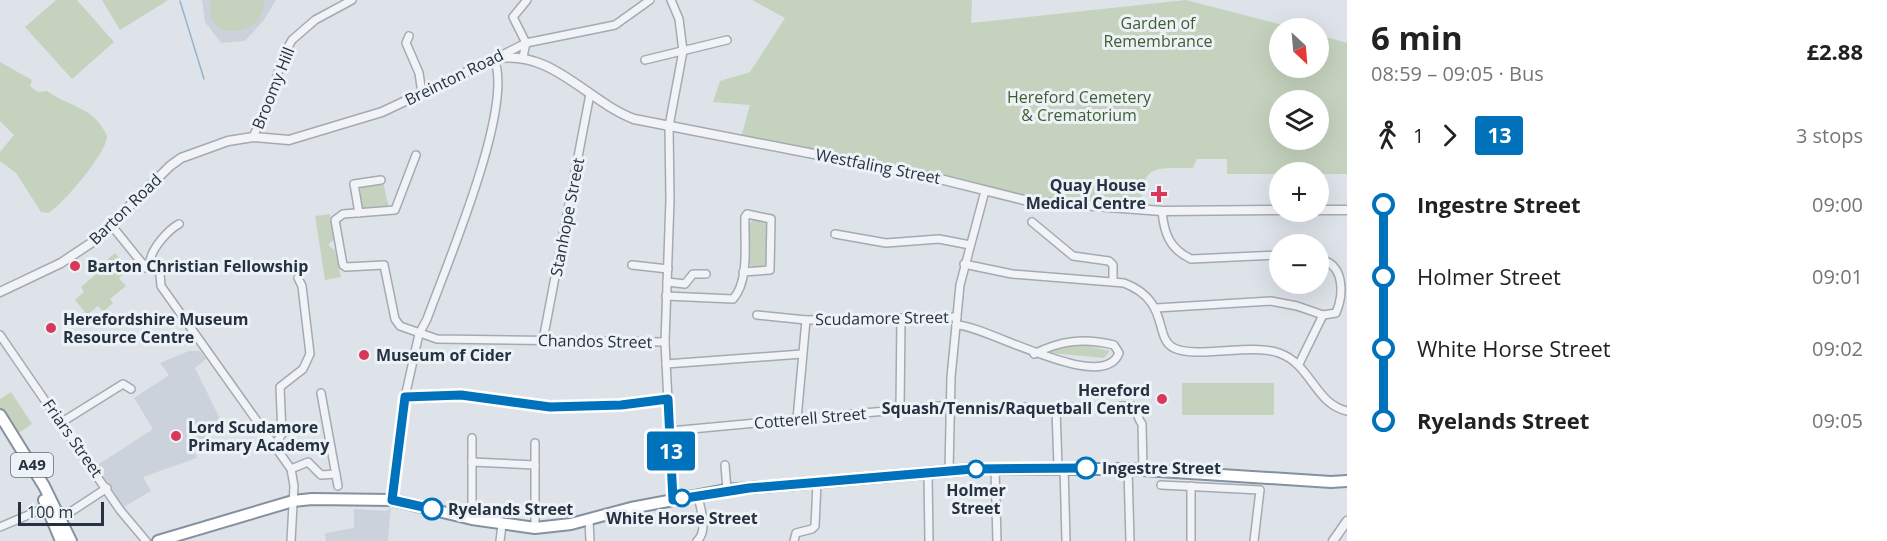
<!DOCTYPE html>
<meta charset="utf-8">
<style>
:root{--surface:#fff;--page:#f6f6f6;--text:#222;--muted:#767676}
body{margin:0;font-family:"Open Sans",sans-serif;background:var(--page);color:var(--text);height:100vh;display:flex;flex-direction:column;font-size:22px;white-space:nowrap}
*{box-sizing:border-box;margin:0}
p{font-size:20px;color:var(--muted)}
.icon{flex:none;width:33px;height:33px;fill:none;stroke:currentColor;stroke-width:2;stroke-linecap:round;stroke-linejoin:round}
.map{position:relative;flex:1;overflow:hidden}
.panel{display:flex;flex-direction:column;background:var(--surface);width:540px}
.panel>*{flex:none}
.badge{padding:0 12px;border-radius:4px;font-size:21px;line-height:39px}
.needle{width:39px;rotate:154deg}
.fabs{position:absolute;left:1269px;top:18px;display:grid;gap:12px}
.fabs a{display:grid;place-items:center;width:60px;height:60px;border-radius:50%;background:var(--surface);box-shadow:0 6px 24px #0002;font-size:30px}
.scale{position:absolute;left:18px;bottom:15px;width:86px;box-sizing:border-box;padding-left:6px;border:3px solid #263141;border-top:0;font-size:16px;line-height:21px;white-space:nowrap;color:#263141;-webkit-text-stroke:4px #edf2f6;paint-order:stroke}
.map>.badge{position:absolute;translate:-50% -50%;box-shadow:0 0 0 3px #fff}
.legs{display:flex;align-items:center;gap:9px;height:66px;padding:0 24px;font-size:20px}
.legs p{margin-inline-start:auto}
.headline{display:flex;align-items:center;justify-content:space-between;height:102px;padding:0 24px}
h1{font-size:33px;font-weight:700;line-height:45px}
ul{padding:0 24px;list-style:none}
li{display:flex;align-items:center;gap:21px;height:72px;font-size:22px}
li i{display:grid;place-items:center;width:9px;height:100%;margin:0 8px;background:currentColor}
li i::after{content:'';width:15px;height:15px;margin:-8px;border:4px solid;border-radius:50%;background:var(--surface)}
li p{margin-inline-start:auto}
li:first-child i{background:linear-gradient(#0000 50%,currentColor 0)}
li:last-child i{background:linear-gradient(currentColor 50%,#0000 0)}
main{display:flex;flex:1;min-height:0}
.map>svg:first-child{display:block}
.built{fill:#ccd2db}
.green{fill:#c5d3be;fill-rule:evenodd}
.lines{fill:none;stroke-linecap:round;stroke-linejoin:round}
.stream{stroke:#96b3cc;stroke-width:1.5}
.minor-casing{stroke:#a3aab3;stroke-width:10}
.tertiary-casing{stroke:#a3aab3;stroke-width:11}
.trunk-casing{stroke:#8491a0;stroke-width:14}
.minor{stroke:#f1f3f7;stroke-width:7}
.tertiary{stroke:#f1f3f7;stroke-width:8}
.trunk{stroke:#fff;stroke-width:10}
.line-1-casing{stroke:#fff;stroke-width:14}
.line-1{stroke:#0072bc;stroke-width:9}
.poi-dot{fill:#d8395b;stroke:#edf2f6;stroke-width:2}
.stop-1-dot{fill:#fff;stroke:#0072bc;stroke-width:3}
.labels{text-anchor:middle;stroke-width:6;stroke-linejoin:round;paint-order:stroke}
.shield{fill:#edf2f6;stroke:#626b77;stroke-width:1.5}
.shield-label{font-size:15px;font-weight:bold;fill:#263141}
.park-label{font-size:16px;fill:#3d5d32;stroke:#edf2f6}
.street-label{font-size:16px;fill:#263141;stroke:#edf2f6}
.poi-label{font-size:16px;font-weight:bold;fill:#263141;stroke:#edf2f6;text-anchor:start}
.stop-label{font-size:16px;font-weight:bold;fill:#263141;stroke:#edf2f6;text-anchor:start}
</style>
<main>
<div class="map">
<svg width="1347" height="541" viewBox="0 0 1347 541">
<rect width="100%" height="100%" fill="#dee3e9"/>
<g class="built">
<path d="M202,0H276L264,20L245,41L221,43L205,22Z"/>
<path d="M189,351H200L206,359L195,368L224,427L193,445L197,458L143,477L151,491L122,508L96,466L153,429L134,398L169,375L160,363Z"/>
<path d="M391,507L388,541H326L325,533L354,528V509L387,511Z"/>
</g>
<g class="green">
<path d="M56,0H77L114,42L72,79L25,27Z"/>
<path d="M102,0H167V1L120,30Z"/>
<path d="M211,0H264C267,38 200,45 211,0Z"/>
<path d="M752,0H972L971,23L1186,0L1294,28H1280V68H1318L1319,35L1347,43V174H1227V159H1197L1193,168C1156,169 1143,162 1141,205L1036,197L996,190L939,173L741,137L750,105L713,102L720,81L750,72L785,18ZM1280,100H1318V140H1280Z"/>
<path d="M0,62L32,80L30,86L38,92L47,91C69,107 95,107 107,136C108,151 62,206 48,213L41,212L16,173L0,161V152L14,135L0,121Z"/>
<path d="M383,182L389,208L362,209L360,186Z"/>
<path d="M330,214L334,240L329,243V246L335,250L341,277L325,280L315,216Z"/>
<path d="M754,219L764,220L768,225V262L761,269H754L747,261L746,227Z"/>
<path d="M115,253L129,270L119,278L126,286L110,299L113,303L103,312L98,306L87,315L75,300L84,292L81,287L95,275L93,272Z"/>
<path d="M1084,345L1110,351L1104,358L1050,353L1064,346Z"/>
<rect x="1182" y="383" width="92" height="32"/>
<path d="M11,392L32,424L17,434L0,410V399Z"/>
</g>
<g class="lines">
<path class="stream" d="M180,1L204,79"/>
<g class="minor-casing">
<g id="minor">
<path d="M671,0L679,19L683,51L669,126L670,200L665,342L673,500"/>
<path d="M409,36L406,43L419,73L422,93"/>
<path d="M523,57L526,43L513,17L527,0"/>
<path d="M645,60L727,40"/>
<path d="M253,137L270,100L283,56L292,40L315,20L352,0"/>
<path d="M416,155L395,210L343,214L335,220L343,265L346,267L384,265L395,319L400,326L437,339L665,342"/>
<path d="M1162,211C1164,234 1170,249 1191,259L1280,255"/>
<path d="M359,213L354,184L381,180"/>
<path d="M1032,222L1073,256L1109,261L1113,265V281"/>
<path d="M179,224C168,230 152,248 150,261L160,274L161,286L291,469L294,486L291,541"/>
<path d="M112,226L146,268"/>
<path d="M835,234L886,243L939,239L970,245"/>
<path d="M1318,259C1345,263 1344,294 1336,313L1323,315"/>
<path d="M964,264L1012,274L1124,283C1171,301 1153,338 1174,348C1196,359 1251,343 1279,353C1311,364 1315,404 1347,411"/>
<path d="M632,265L668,269"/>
<path d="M667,282L685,284L693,274H706"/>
<path d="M666,296L733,299C750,281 744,240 745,217L747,214L771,219L770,270L743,272"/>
<path d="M1156,308L1271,301L1297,306L1323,315L1299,364"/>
<path d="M757,315L806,320L957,317"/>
<path d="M956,325C984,324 1103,396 1119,353L1114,345C1084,338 1061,340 1034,354"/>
<path d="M0,335L120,510L146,541"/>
<path d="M543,340L590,94"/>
<path d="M666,364L802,354"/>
<path d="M321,393L338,486"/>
<path d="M405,397L461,395L550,407L621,405L668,399"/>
<path d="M1121,406H1132C1138,411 1137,418 1142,424L1143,470"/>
<path d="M1021,407L1056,409"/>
<path d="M900,410L901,318"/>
<path d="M797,419L806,320"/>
<path d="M62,422L123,384L131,389"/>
<path d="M670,431L950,405"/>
<path d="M472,438V519"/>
<path d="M535,443V528"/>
<path d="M275,444L282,434L280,387L303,369L310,354L302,286L298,278"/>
<path d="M472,462L535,465"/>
<path d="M725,465L727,490"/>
<path d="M1058,467L1056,409L1080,407"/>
<path d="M1064,467L1066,541"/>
<path d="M995,468L997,541"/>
<path d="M291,469L308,462L321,475L336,474"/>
<path d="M1128,469L1130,541"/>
<path d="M949,471L951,377L960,285L985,191"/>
<path d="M928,473L929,541"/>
<path d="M1161,485L1260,490L1254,541"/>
<path d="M1191,486V541"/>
<path d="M392,500L405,397L419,334L427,319C446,266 515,106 494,59L526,43L615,25L650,0"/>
<path d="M72,511L107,488"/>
<path d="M589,519L590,541"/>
<path d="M0,527L47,507"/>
<path d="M500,541L502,525"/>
<path d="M697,541C709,530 700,509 698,495"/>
<path d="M794,541L796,533L812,529L815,526L817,483"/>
</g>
</g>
<g class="tertiary-casing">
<g id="tertiary">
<path d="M1318,210H1347"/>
<path d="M0,292L61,263L94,241L170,166L181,158L228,141L253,137L289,140L382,112L494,59C551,48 585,100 634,119L932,177L1028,201L1162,211L1280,210"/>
<path d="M1333,541L1347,521"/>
</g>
</g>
<g class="trunk-casing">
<g id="trunk">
<path d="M0,415L44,486L71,541"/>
<path d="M44,500L61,541"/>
<path d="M158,541L293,501L312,499L392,500L472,519L535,528L571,524L631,508L727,490L973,469H1128L1331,482L1347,481"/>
</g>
</g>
<use href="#minor" class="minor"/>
<use href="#tertiary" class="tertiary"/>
<use href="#trunk" class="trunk"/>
</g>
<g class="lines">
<g class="line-1-casing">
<path id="line-1" d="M432,509L392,500L405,397L461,395L550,407L621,405L668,399L673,500L749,488L973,469L1086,468"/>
</g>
<use href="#line-1" class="line-1"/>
</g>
<g class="poi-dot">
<path d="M1156 185h6v6h6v6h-6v6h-6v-6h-6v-6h6z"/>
<circle cx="75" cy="266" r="6"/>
<circle cx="51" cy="328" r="6"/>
<circle cx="364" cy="355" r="6"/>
<circle cx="1162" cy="399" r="6"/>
<circle cx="176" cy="436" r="6"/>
</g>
<g class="stop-1-dot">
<circle cx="1086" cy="468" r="10"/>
<circle cx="976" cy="469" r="8"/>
<circle cx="682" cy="498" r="8"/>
<circle cx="432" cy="509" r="10"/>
</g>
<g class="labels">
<rect class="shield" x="11" y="453" width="42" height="24" rx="4.5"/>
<g class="shield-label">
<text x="32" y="470">A49</text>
</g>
<g class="park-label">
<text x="1158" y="29">Garden of<tspan x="1158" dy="18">Remembrance</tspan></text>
<text x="1079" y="103">Hereford Cemetery<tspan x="1079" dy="18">&amp; Crematorium</tspan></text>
</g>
<g class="street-label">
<text transform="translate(454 77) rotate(-26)" y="6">Breinton Road</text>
<text transform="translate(273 88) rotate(-68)" y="6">Broomy Hill</text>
<text transform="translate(878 166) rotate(11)" y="6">Westfaling Street</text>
<text transform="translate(125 209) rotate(-44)" y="6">Barton Road</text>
<text transform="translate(567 217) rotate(-79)" y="6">Stanhope Street</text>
<text transform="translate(882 318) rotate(-1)" y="6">Scudamore Street</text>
<text transform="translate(595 341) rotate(1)" y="6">Chandos Street</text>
<text transform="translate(810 418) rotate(-5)" y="6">Cotterell Street</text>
<text transform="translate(73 438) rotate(55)" y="6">Friars Street</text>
</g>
<g class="poi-label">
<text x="1146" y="191" text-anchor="end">Quay House<tspan x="1146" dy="18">Medical Centre</tspan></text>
<text x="87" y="272">Barton Christian Fellowship</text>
<text x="63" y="325">Herefordshire Museum<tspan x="63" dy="18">Resource Centre</tspan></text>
<text x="376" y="361">Museum of Cider</text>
<text x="1150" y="396" text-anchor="end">Hereford<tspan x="1150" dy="18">Squash/Tennis/Raquetball Centre</tspan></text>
<text x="188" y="433">Lord Scudamore<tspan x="188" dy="18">Primary Academy</tspan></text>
</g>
<g class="stop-label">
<text x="1102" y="474">Ingestre Street</text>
<text x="976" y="496" text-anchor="middle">Holmer<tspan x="976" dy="18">Street</tspan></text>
<text x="448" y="515">Ryelands Street</text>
<text x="682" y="524" text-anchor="middle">White Horse Street</text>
</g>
</g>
</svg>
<div class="fabs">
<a><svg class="needle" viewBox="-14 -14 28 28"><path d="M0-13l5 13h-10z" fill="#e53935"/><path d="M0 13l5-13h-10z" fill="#767676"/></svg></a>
<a><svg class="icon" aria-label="layers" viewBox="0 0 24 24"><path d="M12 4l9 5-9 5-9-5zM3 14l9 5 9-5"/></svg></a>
<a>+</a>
<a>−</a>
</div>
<div class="scale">100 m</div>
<b class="badge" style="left:671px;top:451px;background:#0072bc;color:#fff">13</b>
</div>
<section class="panel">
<div class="headline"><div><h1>6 min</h1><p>08:59 – 09:05 · Bus</p></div><b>£2.88</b></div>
<div class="legs"><svg class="icon" aria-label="walk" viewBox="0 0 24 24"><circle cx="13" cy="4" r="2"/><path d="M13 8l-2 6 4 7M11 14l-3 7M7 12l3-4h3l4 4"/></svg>1<svg class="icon" aria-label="forward" viewBox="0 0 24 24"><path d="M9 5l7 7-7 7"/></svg><b class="badge" style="background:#0072bc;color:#fff">13</b><p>3 stops</p></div>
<ul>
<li><i style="color:#0072bc"></i><b>Ingestre Street</b><p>09:00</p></li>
<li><i style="color:#0072bc"></i><span>Holmer Street</span><p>09:01</p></li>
<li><i style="color:#0072bc"></i><span>White Horse Street</span><p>09:02</p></li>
<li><i style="color:#0072bc"></i><b>Ryelands Street</b><p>09:05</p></li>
</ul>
</section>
</main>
